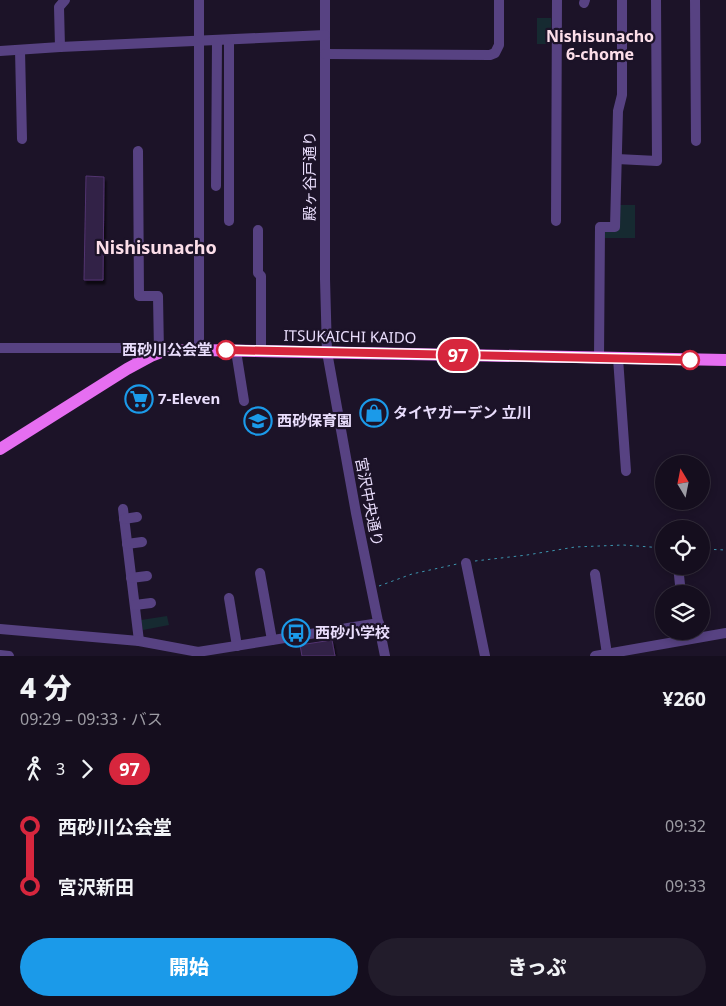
<!DOCTYPE html>
<html lang="ja">
<meta charset="utf-8">
<style>
:root{--surface:#150e1e;--page:#221c2b;--text:#f1f3f6;--muted:#9d9ca4;--line:#342e3c;--accent:#1b9ae9}
body{margin:0;font-family:"Noto Sans","Noto Sans JP",sans-serif;background:var(--page);color:var(--text);height:100vh;display:flex;flex-direction:column;font-size:19px;white-space:nowrap}
*{box-sizing:border-box;margin:0}
p{font-size:16px;color:var(--muted)}
.icon{flex:none;width:28px;height:28px;fill:none;stroke:currentColor;stroke-width:2;stroke-linecap:round;stroke-linejoin:round}
.map{position:relative;height:656px;overflow:hidden}
.panel{display:flex;flex-direction:column;background:var(--surface);flex:1}
.panel>*{flex:none}
.badge{padding:0 10px;border-radius:16px;font-size:18px;line-height:32px}
.needle{width:32px;rotate:350deg}
.controls{position:absolute;left:655px;top:455px;display:grid;gap:10px}
.controls a{display:grid;place-items:center;width:55px;height:55px;border-radius:50%;background:var(--surface);box-shadow:0 2px 8px #0003,0 0 0 1px var(--line);font-size:25px}
.map>.badge{position:absolute;translate:-50% -50%;box-shadow:0 0 0 2px #fff}
.legs{display:flex;align-items:center;gap:8px;height:55px;padding:0 20px;font-size:16px}
.legs p{margin-inline-start:auto}
.overview{display:flex;align-items:center;justify-content:space-between;height:85px;padding:0 20px}
h1{font-size:28px;font-weight:800;line-height:38px}
.button{display:flex;gap:10px;margin-top:auto;padding:10px 20px}
.button a{flex:1;height:58px;border-radius:30px;background:var(--accent);color:#fff;font-size:20px;font-weight:800;line-height:58px;text-align:center}
.button a+a{background:var(--page);color:var(--text)}
ul{padding:0 20px;list-style:none}
li{display:flex;align-items:center;gap:18px;height:60px;font-size:19px}
li i{display:grid;place-items:center;width:8px;height:100%;margin:0 6px;background:currentColor}
li i::after{content:'';width:12px;height:12px;margin:-6px;border:4px solid;border-radius:50%;background:var(--surface)}
li p{margin-inline-start:auto}
li:first-child i{background:linear-gradient(#0000 50%,currentColor 0)}
li:last-child i{background:linear-gradient(currentColor 50%,#0000 0)}
.map>svg:first-child{display:block}
.green{fill:#162a31}
.building{fill:#332047;stroke:#523571;filter:url(#shadow)}
.lines{fill:none;stroke-linecap:round;stroke-linejoin:round}
.path{stroke:#3c96b0;stroke-width:1;stroke-dasharray:2.5 4;stroke-linecap:butt}
.minor{stroke:#574282;stroke-width:10}
.major{stroke:#e66ef1;stroke-width:12}
.line-1-casing{stroke:#fff;stroke-width:11}
.line-1{stroke:#d7263d;stroke-width:8}
.stop-1-dot{fill:#fff;stroke:#d7263d;stroke-width:2.5}
.labels{text-anchor:middle;stroke-width:4.5;stroke-linejoin:round;paint-order:stroke}
.street-label{font-size:15px;fill:#e9ddfc;stroke:#1c1328}
.stop-label{font-size:15px;font-weight:bold;fill:#e9ddfc;stroke:#1c1328;text-anchor:end}
.poi-label{font-size:15px;font-weight:bold;fill:#e9ddfc;stroke:#1c1328;text-anchor:start}
.neighbourhood-label{font-size:16px;font-weight:bold;fill:#fcdee9;stroke:#1c1328}
.quarter-label{font-size:18px;font-weight:bold;fill:#fcdee9;stroke:#1c1328}
</style>
<div class="map">
<svg width="726" height="656" viewBox="0 0 726 656">
<defs>
<filter id="shadow"><feDropShadow dx="2" dy="4" stdDeviation="1" flood-color="#0009"/></filter>
</defs>
<rect width="100%" height="100%" fill="#1c1328"/>
<g class="green">
<rect x="537" y="18" width="14" height="26"/>
<path d="M619,205H635V238H605V230H619Z"/>
<path d="M167,616L169,625L143,630L141,620Z"/>
</g>
<g class="building">
<path d="M86,176L104,177L103,280H84Z"/>
<path d="M148,392L150,401L130,406L128,396Z"/>
<path d="M332,640L335,656H302L300,645Z"/>
</g>
<g class="lines">
<g class="path">
<path d="M701,549L726,550"/>
<path d="M475,561L527,555L575,547L623,545L664,548"/>
<path d="M379,586L412,574L457,564"/>
</g>
<g class="minor">
<path d="M325,0V279L327,352L356,513L385,656"/>
<path d="M695,0L696,141"/>
<path d="M584,3L585,0"/>
<path d="M60,47L59,7L65,0"/>
<path d="M20,50L22,139"/>
<path d="M0,51L60,47L325,35"/>
<path d="M325,54L490,55L495,53L499,45V0"/>
<path d="M138,151L139,296H158L159,352"/>
<path d="M617,159L657,161L656,0"/>
<path d="M216,186L217,41"/>
<path d="M229,221V40"/>
<path d="M556,221L557,0"/>
<path d="M258,230V273L261,276V351"/>
<path d="M0,348H124L132,350L140,361"/>
<path d="M199,350V0"/>
<path d="M236,351L244,401"/>
<path d="M599,358L600,227H615L618,111L622,95V0"/>
<path d="M618,358L626,471"/>
<path d="M123,509L139,641"/>
<path d="M124,519L137,517"/>
<path d="M127,544L142,542"/>
<path d="M466,563L485,656"/>
<path d="M678,566L681,594"/>
<path d="M260,573L272,640"/>
<path d="M595,574L607,654"/>
<path d="M131,578L147,576"/>
<path d="M229,598L237,646"/>
<path d="M135,605L151,603"/>
<path d="M0,629L139,641L198,652L379,623"/>
<path d="M0,655L9,656"/>
<path d="M595,656L726,633"/>
</g>
<path class="major" d="M0,449L127,369L151,356L164,351L199,350L726,360"/>
</g>
<g class="lines">
<g class="line-1-casing">
<path id="line-1" d="M226,350L690,360"/>
</g>
<use href="#line-1" class="line-1"/>
</g>
<defs>
<g id="supermarket-ring" transform="scale(1.4375)"><circle r="9.5" fill="#1c1328" stroke="#1b9ae9" stroke-width="1.5"/><path d="M-6-5.5h2.5l.6 2H6L4.5 2H-2.5L-4.4-4H-6ZM-1.5 3.2a1.3 1.3 0 1 0 .1 0ZM3 3.2a1.3 1.3 0 1 0 .1 0Z" fill="#1b9ae9"/></g>
<g id="shop-ring" transform="scale(1.4375)"><circle r="9.5" fill="#1c1328" stroke="#1b9ae9" stroke-width="1.5"/><path d="M-5-2.5h2.3a2.7 3.5 0 0 1 5.4 0H5L5.5 6h-11ZM-1.5-2.5h3a1.5 2.3 0 0 0-3 0Z" fill="#1b9ae9"/></g>
<g id="school-ring" transform="scale(1.4375)"><circle r="9.5" fill="#1c1328" stroke="#1b9ae9" stroke-width="1.5"/><path d="M0-5L7-2L0 1L-7-2ZM-4 1L0 2.5L4 1V4Q0 6-4 4Z" fill="#1b9ae9"/></g>
<g id="bus-ring" transform="scale(1.4375)"><circle r="9.5" fill="#1c1328" stroke="#1b9ae9" stroke-width="1.5"/><path d="M-5-6H5V4H4V6H2V4H-2V6H-4V4H-5ZM-3.5-4V0h7V-4ZM-3.5 1.2v1.5H-2V1.2ZM2 1.2v1.5H3.5V1.2Z" fill="#1b9ae9"/></g>
</defs>
<g fill-rule="evenodd">
<use href="#supermarket-ring" x="139" y="399"/>
<use href="#shop-ring" x="374" y="413"/>
<use href="#school-ring" x="258" y="421"/>
<use href="#bus-ring" x="296" y="633"/>
</g>
<g class="stop-1-dot">
<circle cx="226" cy="350" r="9"/>
<circle cx="690" cy="360" r="9"/>
</g>
<g class="labels">
<g class="street-label">
<text transform="translate(310 176) rotate(-90)" y="5">殿ヶ谷戸通り</text>
<text transform="translate(350 337) rotate(1)" y="5">ITSUKAICHI KAIDO</text>
<text transform="translate(369 502) rotate(79)" y="5">宮沢中央通り</text>
</g>
<g class="stop-label">
<text x="212" y="355">西砂川公会堂</text>
</g>
<g class="poi-label">
<text x="158" y="404">7-Eleven</text>
<text x="393" y="418">タイヤガーデン 立川</text>
<text x="277" y="426">西砂保育園</text>
<text x="315" y="638">西砂小学校</text>
</g>
<g class="neighbourhood-label">
<text x="600" y="42">Nishisunacho<tspan x="600" dy="18">6-chome</tspan></text>
</g>
<g class="quarter-label">
<text x="156" y="254">Nishisunacho</text>
</g>
</g>
</svg>
<div class="controls">
<a><svg class="needle" viewBox="-14 -14 28 28"><path d="M0-13l5 13h-10z" fill="#e53935"/><path d="M0 13l5-13h-10z" fill="#9d9ca4"/></svg></a>
<a><svg class="icon" aria-label="locate" viewBox="0 0 24 24"><circle cx="12" cy="12" r="6"/><path d="M12 2v4M12 18v4M2 12h4M18 12h4"/></svg></a>
<a><svg class="icon" aria-label="layers" viewBox="0 0 24 24"><path d="M12 4l9 5-9 5-9-5zM3 14l9 5 9-5"/></svg></a>
</div>
<b class="badge" style="left:458px;top:355px;background:#d7263d;color:#fff">97</b>
</div>
<section class="panel">
<div class="overview"><div><h1>4 分</h1><p>09:29 – 09:33 · バス</p></div><b>¥260</b></div>
<div class="legs"><svg class="icon" aria-label="walk" viewBox="0 0 24 24"><circle cx="13" cy="4" r="2"/><path d="M13 8l-2 6 4 7M11 14l-3 7M7 12l3-4h3l4 4"/></svg>3<svg class="icon" aria-label="forward" viewBox="0 0 24 24"><path d="M9 5l7 7-7 7"/></svg><b class="badge" style="background:#d7263d;color:#fff">97</b></div>
<ul>
<li><i style="color:#d7263d"></i><b>西砂川公会堂</b><p>09:32</p></li>
<li><i style="color:#d7263d"></i><b>宮沢新田</b><p>09:33</p></li>
</ul>
<div class="button"><a>開始</a><a>きっぷ</a></div>
</section>
